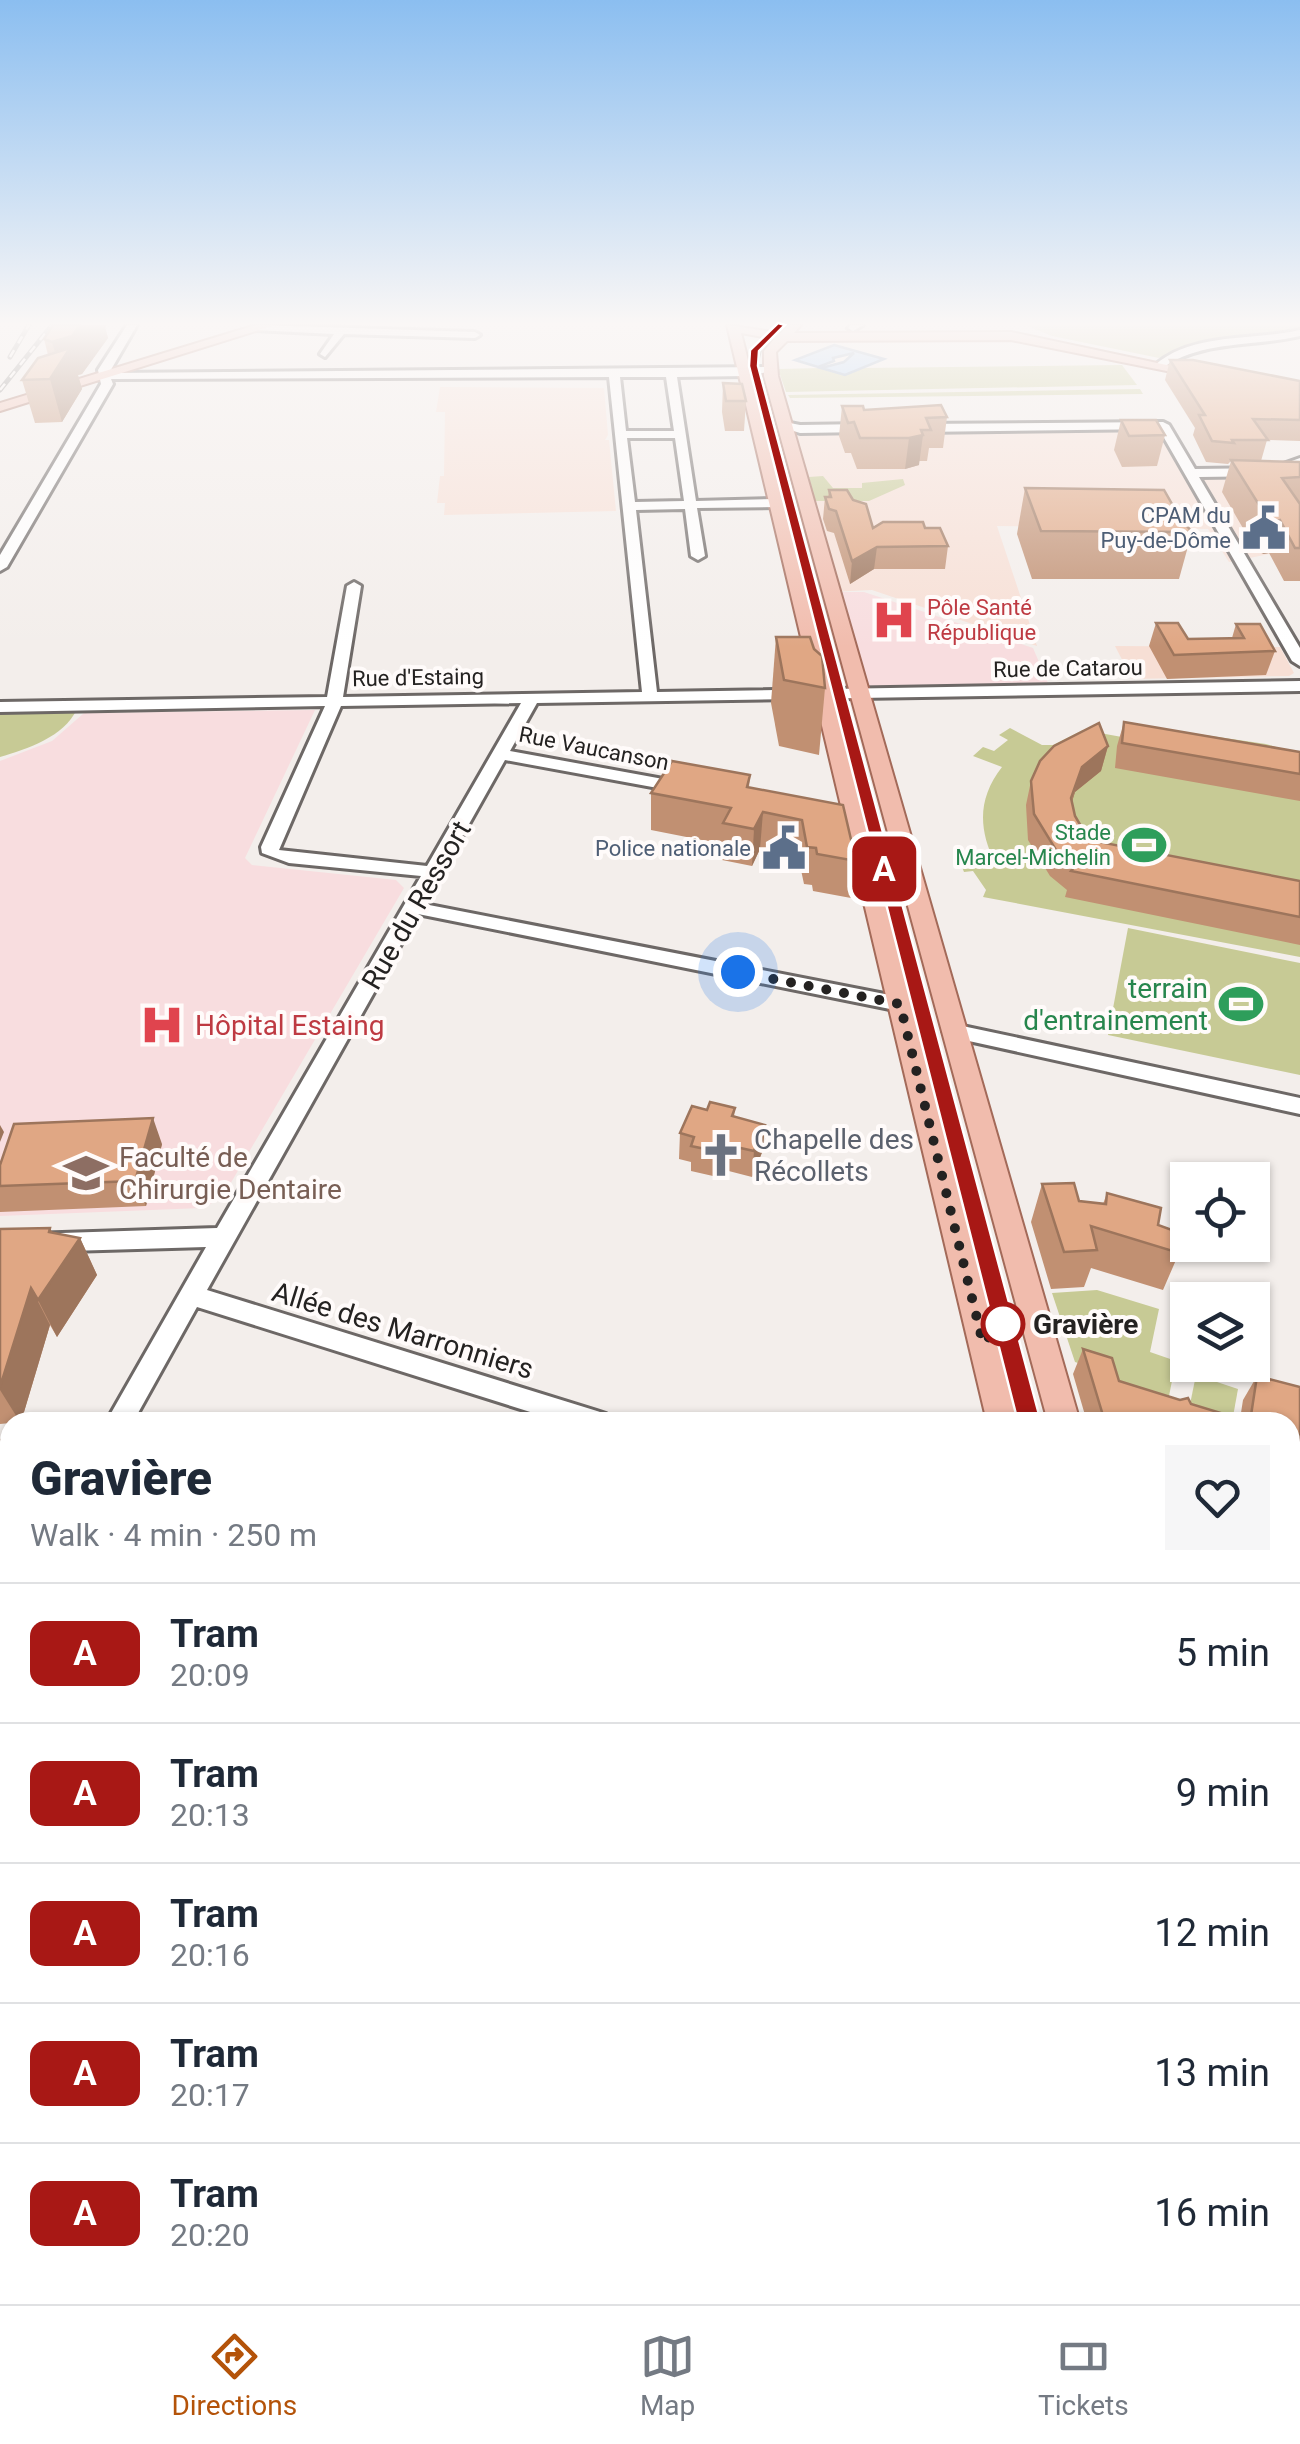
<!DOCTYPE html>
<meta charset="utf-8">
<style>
:root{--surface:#fff;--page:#f6f6f7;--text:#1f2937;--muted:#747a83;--line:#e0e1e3;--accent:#b45309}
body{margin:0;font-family:Roboto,sans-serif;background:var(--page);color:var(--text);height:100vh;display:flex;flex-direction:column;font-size:38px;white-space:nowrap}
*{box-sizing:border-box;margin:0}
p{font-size:32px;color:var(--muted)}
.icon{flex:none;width:55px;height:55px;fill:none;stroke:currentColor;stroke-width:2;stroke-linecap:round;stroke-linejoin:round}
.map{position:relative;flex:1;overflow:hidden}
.drawer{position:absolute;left:0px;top:1412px;width:1300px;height:892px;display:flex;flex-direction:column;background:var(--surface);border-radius:30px 30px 0 0;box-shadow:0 2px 8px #0004}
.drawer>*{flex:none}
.badge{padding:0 20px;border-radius:15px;font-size:35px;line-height:65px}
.buttons{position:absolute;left:1170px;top:1162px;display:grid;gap:20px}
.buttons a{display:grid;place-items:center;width:100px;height:100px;border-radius:0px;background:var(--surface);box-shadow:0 2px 8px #0004;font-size:50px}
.you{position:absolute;width:50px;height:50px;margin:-25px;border:8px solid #fff;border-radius:50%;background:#1a73e8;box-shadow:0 0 0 15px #1a73e833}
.map>.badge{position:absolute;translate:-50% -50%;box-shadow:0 0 0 5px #fff}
.round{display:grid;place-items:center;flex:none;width:105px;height:105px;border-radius:0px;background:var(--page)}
.headline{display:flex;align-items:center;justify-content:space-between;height:170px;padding:0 30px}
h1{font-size:48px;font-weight:800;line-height:75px}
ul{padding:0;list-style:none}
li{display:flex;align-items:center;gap:30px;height:140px;padding:0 30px;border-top:2px solid var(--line)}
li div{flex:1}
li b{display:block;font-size:38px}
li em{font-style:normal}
li .badge{min-width:110px;font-weight:700;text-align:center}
.tab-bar{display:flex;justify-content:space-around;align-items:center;height:140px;border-top:2px solid var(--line);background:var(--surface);font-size:28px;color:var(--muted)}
.tab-bar a{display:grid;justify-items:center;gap:5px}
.tab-bar .selected{color:var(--accent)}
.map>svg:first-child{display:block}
.commercial{fill:#f7dfd5}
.medical{fill:#f8dddf}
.green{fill:#c7ca95}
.water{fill:#a1cefd;stroke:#7c9abb;stroke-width:2.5}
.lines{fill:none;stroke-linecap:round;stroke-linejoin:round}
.minor-casing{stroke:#6d6866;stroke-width:6}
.major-casing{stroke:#a36a59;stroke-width:4}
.minor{fill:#fff;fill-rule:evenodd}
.major{fill:#f1bcad;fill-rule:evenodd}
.tram-far1{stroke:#7a7775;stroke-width:2.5}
.tram{stroke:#7a7775;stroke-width:4}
.rail-casing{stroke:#7a7775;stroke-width:5}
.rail{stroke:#fffbfa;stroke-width:2.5;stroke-dasharray:8;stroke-linecap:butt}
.wall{fill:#c19072}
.shaded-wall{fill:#9d755c}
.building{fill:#e0a784;stroke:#9d755c;stroke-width:2.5}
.line{fill:#a81815;stroke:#fff;stroke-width:2.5}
.walk{stroke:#242221;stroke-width:10;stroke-dasharray:0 18}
.stop-dot{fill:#fff;stroke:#a81815;stroke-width:5}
.labels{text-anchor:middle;stroke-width:8;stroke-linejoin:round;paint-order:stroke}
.far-service-label{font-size:22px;fill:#4e5e75;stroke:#fffbfa;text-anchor:end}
.far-health-label{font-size:22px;fill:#be3a42;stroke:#fffbfa;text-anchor:start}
.far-street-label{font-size:22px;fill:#242221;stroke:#fffbfa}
.far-leisure-label{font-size:22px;fill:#27864d;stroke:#fffbfa;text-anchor:end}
.street-label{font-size:28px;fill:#242221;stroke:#fffbfa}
.leisure-label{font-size:28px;fill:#27864d;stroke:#fffbfa;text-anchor:end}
.health-label{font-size:28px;fill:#be3a42;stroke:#fffbfa;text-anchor:start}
.worship-label{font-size:28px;fill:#5b616d;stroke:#fffbfa;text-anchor:start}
.education-label{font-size:28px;fill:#785e54;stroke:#fffbfa;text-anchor:start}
.stop-label{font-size:28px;font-weight:bold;fill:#242221;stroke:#fffbfa;text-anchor:start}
</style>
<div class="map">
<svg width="1300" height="2304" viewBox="0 0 1300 2304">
<rect width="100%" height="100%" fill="#f3eeeb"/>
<g class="commercial">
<path d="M440,387L604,388L608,435L605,440H609L616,511L444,515L445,503H437L440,476H444L445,412H436Z"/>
<path d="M1153,423L1192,473L1261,479L1300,548L1229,562L1208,529L997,526L1037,646L872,590L830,592L787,431Z"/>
<path d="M1115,646L1280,647L1294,673L1289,676L1132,679Z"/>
</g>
<g class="medical">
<path d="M831,592H864L1033,648L1051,690L866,692Z"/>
<path d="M315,710L245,858L252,865L396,880L404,888L222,1198L202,1208L0,1216V761L52,741L84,713Z"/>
</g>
<g class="green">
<path d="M1025,325H1300V328L1282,334L1214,341L1159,358L1052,336Z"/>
<path d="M1122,365L1137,385L786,392L778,369L821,368L845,375L863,368Z"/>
<path d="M1140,389L1143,394L790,398L788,395Z"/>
<path d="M823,476L833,488H862V483L903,479L905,485L869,501H815L809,477Z"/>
<path d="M77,709C64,737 27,749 0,757V711Z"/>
<path d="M1010,728L1042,745H1053L1083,730L1122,737L1184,732L1266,744L1300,754V957L983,897L986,890L973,871L964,872L962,867L995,863C978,828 978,798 1002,767L973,756L983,747L994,751L1008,740L999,735Z"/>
<path d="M1128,928L1300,963V1075L1108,1035Z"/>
<path d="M1097,1290L1159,1309L1150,1352L1176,1361L1167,1406L1112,1388L1109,1373L1075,1362L1052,1293Z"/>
<path d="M1196,1375L1238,1389L1232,1422L1188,1414Z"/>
</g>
<path class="water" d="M834,345L884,359L845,375L821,368L844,362L854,353L833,358L834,361L818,367L795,360Z"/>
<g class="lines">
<g class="minor-casing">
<g id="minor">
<path d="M127,325H137L109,373L774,367V371L745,376L677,377L696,501L777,499L783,503L777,507L697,508L705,556L698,560L691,556L685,509L636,510L657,692L1300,681V691L537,703L510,751L685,783L694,788L685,793L505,760L424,904L900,997L910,1004L900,1011L418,914L207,1290L597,1411L606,1414L610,1422H562L197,1307L133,1422H106L206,1247L0,1253V1235L217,1228L421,876L289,863L262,853L261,847L325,706L0,712V702L327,697L347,586L354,582L361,586L343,697L642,692L609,377L111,379L113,384L7,567L0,571V555L101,384L98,370ZM620,377H666L674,431H626ZM627,438H675L684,501L635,502ZM521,703L427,866L279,850L341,706Z"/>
<path d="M259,325L475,332L480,335L475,338L344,334L325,357L320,354L334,334L255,330Z"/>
<path d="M851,325H863L853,331L848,328Z"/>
<path d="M1300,330V336C1254,347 1204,340 1164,367L1155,365C1193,332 1253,341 1300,330Z"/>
<path d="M785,422L800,425L866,424L872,428L866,432L800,433L781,427Z"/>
<path d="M1163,422L1169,425L1195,469L1272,468L1300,458V466L1273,476L1199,477L1300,648V666L1292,661L1159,429L918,432L912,428L918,424Z"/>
<path d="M953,1024L1300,1098V1114L946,1036L943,1031L946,1026Z"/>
<path d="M1290,1546L1300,1549V1575L1290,1572Z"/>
<path d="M10,1602V1643L0,1647V1606Z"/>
<path d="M1300,1841V1899L1290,1903V1846Z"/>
<path d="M0,2057L10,2061V2098L0,2094Z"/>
<path d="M380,2295H420L417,2304H377Z"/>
<path d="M442,2295H496L500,2304H446Z"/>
</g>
</g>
<g class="major-casing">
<g id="major">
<path d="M256,325H275L0,411V403Z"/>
<path d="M727,325L781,333L788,325H801L794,333L1011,332L1209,374L1202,378L1011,340L787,341L776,352L778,376L1080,1422H1048L764,376V351L774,339L741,333L1019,1422H987Z"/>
<path d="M1178,2295H1226L1228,2304H1180Z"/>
</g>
</g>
<use href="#minor" class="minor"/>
<use href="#major" class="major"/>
<path class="tram-far1" d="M785,325L762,346L757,365L1014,1334"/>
<g class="tram">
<path d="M1013,1332L1037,1422"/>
<path d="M1242,2295L1244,2304"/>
</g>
<g class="rail-casing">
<g id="rail">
<path d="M10,357L29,325"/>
<path d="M0,390L52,325"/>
</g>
</g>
<use href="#rail" class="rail"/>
</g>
<g class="wall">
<path d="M53,325H107L105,327L108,338L82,374L78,375L82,389L62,422L35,423L22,380L48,355L44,339Z"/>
<path d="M1170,360L1300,381V441L1267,440L1261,461L1300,462V581H1284L1269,553L1263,554L1255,549L1222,492L1231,461L1228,464L1206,462L1193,435L1195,428L1165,380Z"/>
<path d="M723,383L746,401L744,431H725L722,412Z"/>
<path d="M842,406L864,410L947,417L943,448H929L927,461H919V465L905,469H857L851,453H845L839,436Z"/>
<path d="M1121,420L1165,435L1157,466L1122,467L1114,450Z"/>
<path d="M1025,488L1180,518L1192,532L1179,579H1032L1017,534Z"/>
<path d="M829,490L853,500L873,528H925L948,546L945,569H874L850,584L834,533L827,531L823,519L825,497H828Z"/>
<path d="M1156,623L1188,639L1232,638L1236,624L1275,651L1266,675L1167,679L1149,646Z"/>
<path d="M776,637L814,649L825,688L819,755L779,746L771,703Z"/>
<path d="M1124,722L1300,752V801L1115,768L1117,746Z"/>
<path d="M1108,746L1101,771L1075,792L1072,802L1075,816L1089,840L1300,881V945L1065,897L1067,890L1050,876L1028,840L1026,805L1031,781Z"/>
<path d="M750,775L749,787L843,805L856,861L851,898L813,891L812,885L804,884L798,856L760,849L752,866L722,860V844L651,830V793Z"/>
<path d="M735,1108L734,1117L763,1150L752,1177L717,1168L713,1176L691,1171V1162L679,1159L680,1133L707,1110Z"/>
<path d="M162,1144L146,1206L0,1212V1165Z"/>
<path d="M1042,1184L1079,1201L1103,1204L1107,1193L1158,1225L1179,1253L1163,1290L1091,1268L1084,1287L1051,1289L1031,1222Z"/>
<path d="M50,1228L52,1232L80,1238L97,1275L57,1337L50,1325L21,1422L0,1424V1229Z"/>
<path d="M1083,1349L1119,1381L1240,1419L1243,1400L1257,1376L1300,1387V1532L1290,1529V1422H1087L1073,1374Z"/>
<path d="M10,1779V1855L0,1850V1793Z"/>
</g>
<g class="shaded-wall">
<path d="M80,325H107L105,327L108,338L82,374L78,375L82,389L62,422L50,379L59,366L52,342Z"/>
<path d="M923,435L919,465L905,469L909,438Z"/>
<path d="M1280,520L1269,553L1263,554L1273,522Z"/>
<path d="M877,547L874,569L850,584L852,561Z"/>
<path d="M1108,746L1101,771L1075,792L1065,823L1082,767Z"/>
<path d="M763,812L760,849L752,866L754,829Z"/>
<path d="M153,1118L162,1144L146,1206L135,1181Z"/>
<path d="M0,1125L4,1132L0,1142Z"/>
<path d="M765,1125L763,1150L752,1177L754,1151Z"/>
<path d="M718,1143L717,1168L713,1176L715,1151Z"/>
<path d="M50,1228L65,1259L80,1238L97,1275L57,1337L38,1300Z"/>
<path d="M31,1288L50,1325L21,1422H20L0,1390V1387Z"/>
<path d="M10,1486V1557L0,1574V1502Z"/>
<path d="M10,2202V2249L0,2268V2220Z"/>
</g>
<g class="building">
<path d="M53,325H80L72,336L52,342L44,339Z"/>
<path d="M70,348L50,379L22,380L38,358Z"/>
<path d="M1170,360H1193L1300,381V420L1253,419L1268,440H1232L1234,443L1212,441L1199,415H1205Z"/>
<path d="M723,383L742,384L746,401H726Z"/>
<path d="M941,405L947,417L926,418L931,430H921L923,435L909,438H860L854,422L848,423L842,406H863L864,410Z"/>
<path d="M1121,420H1156L1165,435L1129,436Z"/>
<path d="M1231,460L1300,462V477L1282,478L1300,504V548H1295L1280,520L1273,522L1266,516Z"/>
<path d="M1025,488L1164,490L1180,518L1192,532L1041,531Z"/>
<path d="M829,490H847L853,500L866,504L873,528L883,522H923L925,528H940L948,546L877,547L852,561L836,511L829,509L825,497H831Z"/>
<path d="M1156,623H1178L1188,639L1244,638L1236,624H1260L1275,651L1174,655Z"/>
<path d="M776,637H810L814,649L822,656L825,688L784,680Z"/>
<path d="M1124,722L1300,752V774L1122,743Z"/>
<path d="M1099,723L1108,746L1082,767L1071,798L1075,816L1089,840L1300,881V917L1071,871L1075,866L1056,850L1034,814L1031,781L1040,761L1054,746Z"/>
<path d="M672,761L750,775L747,787L843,805L856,861L817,854L816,848L807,847L802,820L763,812L754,829L723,823L731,808L651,793Z"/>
<path d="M710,1102L735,1108L732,1116L765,1125L754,1151L718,1143L715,1151L691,1146L694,1137L680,1133L692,1106L707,1110Z"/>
<path d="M153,1118L135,1181L0,1186V1165L14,1124Z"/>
<path d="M1074,1183L1079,1201L1106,1204L1107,1193L1161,1208L1158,1225L1183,1234L1179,1253L1091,1226L1097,1250L1064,1252L1042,1184Z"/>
<path d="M50,1228L49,1232L80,1238L38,1300L31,1288L0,1387V1229Z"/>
<path d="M1083,1349L1112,1358L1119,1381L1180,1400L1188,1398L1191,1404L1250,1422L1257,1376L1300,1387V1504L1290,1501V1422H1105Z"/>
<path d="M0,1440L10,1443V1486L0,1502Z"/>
<path d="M10,1779V1847L0,1842V1793Z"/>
<path d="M0,2181L10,2186V2202L0,2220Z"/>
</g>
<linearGradient id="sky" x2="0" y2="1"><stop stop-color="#8bbef0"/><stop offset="0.5" stop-color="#faf7f6"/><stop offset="1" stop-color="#faf7f6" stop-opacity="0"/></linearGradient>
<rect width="1300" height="647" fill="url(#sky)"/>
<path class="line" d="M778,323L785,325L759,351L758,366L1041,1422L1037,1430H1021L1018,1422L749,366L750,350Z"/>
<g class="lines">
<path class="walk" d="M738,972L900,1004L983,1343L1003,1324"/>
</g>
<defs>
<g id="civic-bare" transform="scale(3.45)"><path d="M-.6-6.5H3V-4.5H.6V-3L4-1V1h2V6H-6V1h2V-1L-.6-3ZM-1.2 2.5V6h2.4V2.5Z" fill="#5c6f8a" stroke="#fffbfa" stroke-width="2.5" paint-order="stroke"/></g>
<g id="hospital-bare" transform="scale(3.45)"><path d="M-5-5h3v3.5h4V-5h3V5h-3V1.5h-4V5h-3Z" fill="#e0444e" stroke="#fffbfa" stroke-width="2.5" paint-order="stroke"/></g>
<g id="stadium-bare" transform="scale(3.45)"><path d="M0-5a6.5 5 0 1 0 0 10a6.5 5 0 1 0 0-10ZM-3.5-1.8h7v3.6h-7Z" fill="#2e9e5b" stroke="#fffbfa" stroke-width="2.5" paint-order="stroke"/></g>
<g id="church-bare" transform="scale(3.45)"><path d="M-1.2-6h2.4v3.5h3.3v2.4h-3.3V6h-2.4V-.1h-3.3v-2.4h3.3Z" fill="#6b7280" stroke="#fffbfa" stroke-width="2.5" paint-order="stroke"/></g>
<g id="university-bare" transform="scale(3.45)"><path d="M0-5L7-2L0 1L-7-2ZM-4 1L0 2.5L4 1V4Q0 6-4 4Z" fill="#8d6e63" stroke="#fffbfa" stroke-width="2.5" paint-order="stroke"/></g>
</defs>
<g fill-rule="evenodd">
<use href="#civic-bare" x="1264" y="528"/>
<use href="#hospital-bare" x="894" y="620"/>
<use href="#stadium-bare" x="1144" y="845"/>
<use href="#civic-bare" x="784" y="848"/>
<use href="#stadium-bare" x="1241" y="1004"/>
<use href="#hospital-bare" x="162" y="1025"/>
<use href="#church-bare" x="721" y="1155"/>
<use href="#university-bare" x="86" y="1173"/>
</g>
<circle class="stop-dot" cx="1003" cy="1324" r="20"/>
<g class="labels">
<g class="far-service-label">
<text x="1231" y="523">CPAM du<tspan x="1231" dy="25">Puy-de-Dôme</tspan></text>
<text x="751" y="856">Police nationale</text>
</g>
<g class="far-health-label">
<text x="927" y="615">Pôle Santé<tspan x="927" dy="25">République</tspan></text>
</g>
<g class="far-street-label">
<text transform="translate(1068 668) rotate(-1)" y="8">Rue de Catarou</text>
<text transform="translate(418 677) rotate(-1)" y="8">Rue d'Estaing</text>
<text transform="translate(594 748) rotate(11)" y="8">Rue Vaucanson</text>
</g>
<g class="far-leisure-label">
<text x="1111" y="840">Stade<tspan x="1111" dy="25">Marcel-Michelin</tspan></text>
</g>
<g class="street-label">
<text transform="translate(416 905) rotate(-60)" y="10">Rue du Ressort</text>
<text transform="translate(403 1330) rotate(17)" y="10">Allée des Marronniers</text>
</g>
<g class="leisure-label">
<text x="1208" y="998">terrain<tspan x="1208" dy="32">d'entrainement</tspan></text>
</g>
<g class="health-label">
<text x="195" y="1035">Hôpital Estaing</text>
</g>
<g class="worship-label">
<text x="754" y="1149">Chapelle des<tspan x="754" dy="32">Récollets</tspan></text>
</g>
<g class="education-label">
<text x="119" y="1167">Faculté de<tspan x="119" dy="32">Chirurgie Dentaire</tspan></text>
</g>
<g class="stop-label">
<text x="1033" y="1334">Gravière</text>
</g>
</g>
</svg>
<div class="buttons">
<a><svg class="icon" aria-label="locate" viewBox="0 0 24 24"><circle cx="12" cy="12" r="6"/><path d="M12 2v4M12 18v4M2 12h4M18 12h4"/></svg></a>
<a><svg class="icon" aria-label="layers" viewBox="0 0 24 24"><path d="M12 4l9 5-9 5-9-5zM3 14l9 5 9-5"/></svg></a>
</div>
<div class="you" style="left:738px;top:972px"></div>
<b class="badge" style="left:884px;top:869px;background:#a81815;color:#fff">A</b>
<section class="drawer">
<div class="headline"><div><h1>Gravière</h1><p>Walk · 4 min · 250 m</p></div><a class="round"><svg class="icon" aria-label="heart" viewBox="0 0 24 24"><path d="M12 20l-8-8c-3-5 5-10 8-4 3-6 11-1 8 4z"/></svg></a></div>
<ul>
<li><span class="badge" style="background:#a81815;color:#fff">A</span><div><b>Tram</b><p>20:09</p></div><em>5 min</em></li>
<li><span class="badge" style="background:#a81815;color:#fff">A</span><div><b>Tram</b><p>20:13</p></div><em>9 min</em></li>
<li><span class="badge" style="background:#a81815;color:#fff">A</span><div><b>Tram</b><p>20:16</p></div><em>12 min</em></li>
<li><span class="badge" style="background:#a81815;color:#fff">A</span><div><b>Tram</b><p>20:17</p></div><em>13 min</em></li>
<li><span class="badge" style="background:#a81815;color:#fff">A</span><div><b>Tram</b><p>20:20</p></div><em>16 min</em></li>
</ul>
</section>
</div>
<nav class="tab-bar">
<a class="selected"><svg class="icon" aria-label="directions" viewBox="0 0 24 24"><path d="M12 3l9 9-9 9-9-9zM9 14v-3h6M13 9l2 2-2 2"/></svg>Directions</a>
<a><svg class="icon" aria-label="map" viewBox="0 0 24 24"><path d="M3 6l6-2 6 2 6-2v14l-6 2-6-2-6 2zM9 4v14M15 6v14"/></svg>Map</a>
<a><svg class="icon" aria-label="tickets" viewBox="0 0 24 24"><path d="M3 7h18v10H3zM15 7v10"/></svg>Tickets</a>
</nav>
